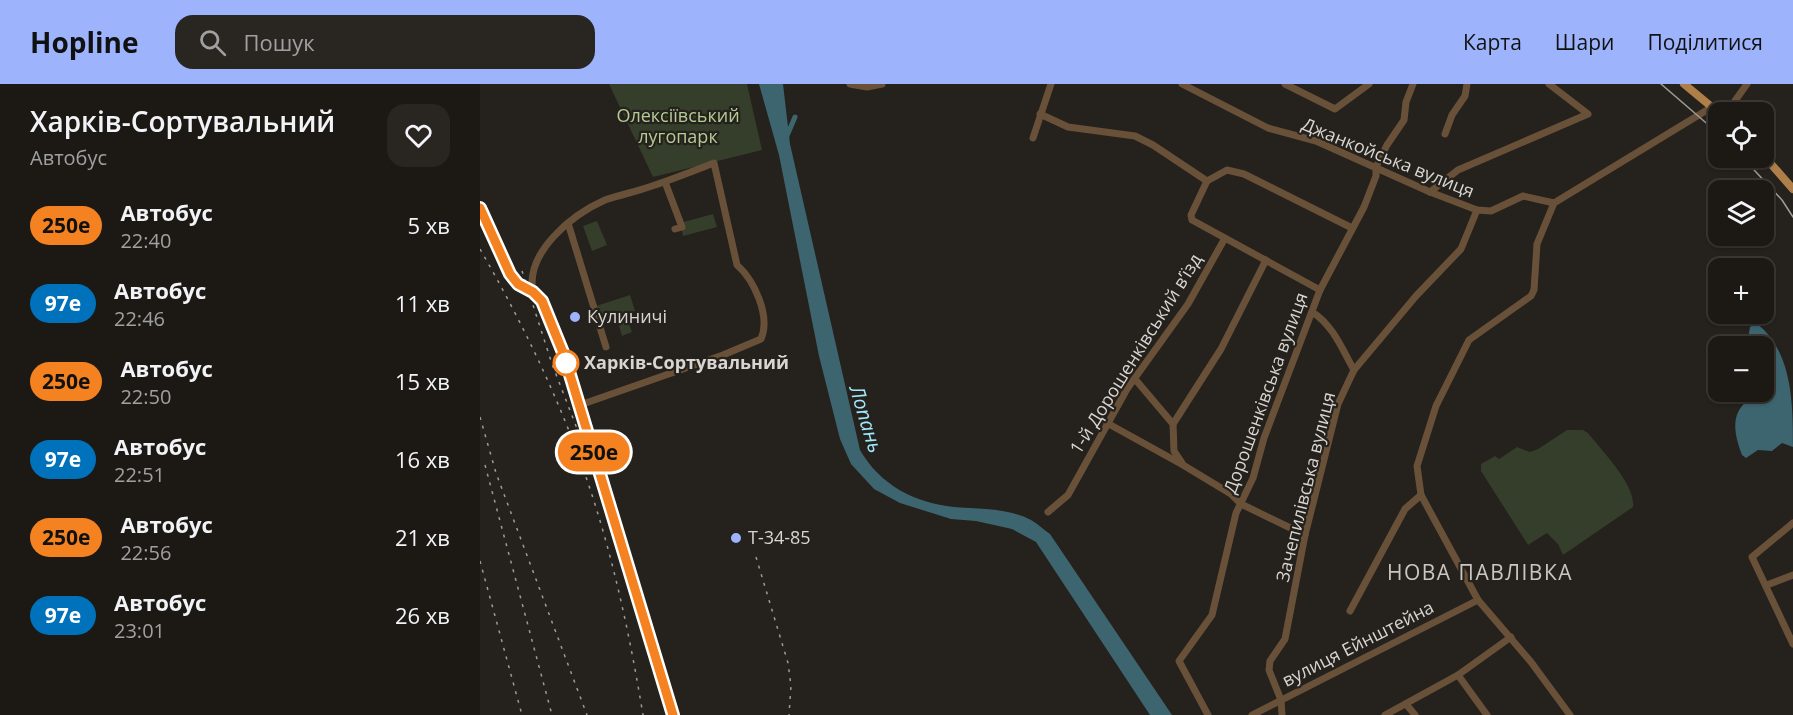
<!DOCTYPE html>
<html lang="uk">
<meta charset="utf-8">
<style>
:root{--surface:#1c1915;--page:#292622;--text:#f1f3f6;--muted:#a0a0a0;--line:#3a3834;--accent:#9db4fd}
body{margin:0;font-family:"Open Sans",sans-serif;background:var(--page);color:var(--text);height:100vh;display:flex;flex-direction:column;font-size:22px;white-space:nowrap}
*{box-sizing:border-box;margin:0}
p{font-size:20px;color:var(--muted)}
.icon{flex:none;width:33px;height:33px;fill:none;stroke:currentColor;stroke-width:2;stroke-linecap:round;stroke-linejoin:round}
.map{position:relative;flex:1;overflow:hidden}
.drawer{display:flex;flex-direction:column;background:var(--surface);width:480px}
.drawer>*{flex:none}
.badge{padding:0 12px;border-radius:20px;font-size:21px;line-height:39px}
.tools{position:absolute;left:1228px;top:18px;display:grid;gap:12px}
.tools a{display:grid;place-items:center;width:66px;height:66px;border-radius:12px;background:var(--surface);box-shadow:0 2px 4px #0004,0 0 0 2px var(--line);font-size:30px}
.map>.badge{position:absolute;translate:-50% -50%;box-shadow:0 0 0 3px #fff}
.round{display:grid;place-items:center;flex:none;width:63px;height:63px;border-radius:18px;background:var(--page)}
.headline{display:flex;align-items:center;justify-content:space-between;height:102px;padding:0 30px}
h1{font-size:28px;font-weight:600;line-height:45px}
ul{padding:0;list-style:none}
li{display:flex;align-items:center;gap:18px;height:78px;padding:0 30px}
li div{flex:1}
li b{display:block;font-size:22px}
li em{font-style:normal}
li .badge{min-width:66px;font-weight:700;text-align:center}
header{display:flex;align-items:center;gap:36px;box-sizing:border-box;height:84px;padding:0 30px;background:var(--accent);color:#111}
header strong{font-size:28px}
nav{display:flex;gap:33px;margin-inline-start:auto;font-size:21px}
.search{width:420px;height:54px;background:var(--page);display:flex;align-items:center;gap:15px;box-sizing:border-box;padding:0 21px;border-radius:18px;color:var(--muted);font-size:22px}
main{display:flex;flex:1;min-height:0}
.map>svg:first-child{display:block}
.green{fill:#353d2b}
.water{fill:#3d6570}
.lines{fill:none;stroke-linecap:round;stroke-linejoin:round}
.canal{stroke:#3d6570;stroke-width:5}
.minor{stroke:#685138;stroke-width:7}
.major{stroke:#ae7f48;stroke-width:8}
.tram{stroke:#9e9b97;stroke-width:1.5}
.rail{stroke:#9e9b97;stroke-width:1.5;stroke-dasharray:3 6;stroke-linecap:butt}
.line-casing{stroke:#fff;stroke-width:14}
.line{stroke:#f58220;stroke-width:9}
.poi-dot{fill:#9db4fd;stroke:#25211c;stroke-width:2}
.stop-dot{fill:#fff;stroke:#f58220;stroke-width:3}
.labels{text-anchor:middle;stroke-width:4.5;stroke-linejoin:round;paint-order:stroke}
.park-label{font-size:18px;fill:#b4cb94;stroke:#25211c}
.street-label{font-size:18px;fill:#d8d5d2;stroke:#25211c}
.poi-label{font-size:18px;fill:#d8d5d2;stroke:#25211c;text-anchor:start}
.stop-label{font-size:18px;font-weight:bold;fill:#d8d5d2;stroke:#25211c;text-anchor:start}
.water-label{font-size:20px;font-style:italic;fill:#9fe9fd;stroke:#25211c}
.quarter-label{font-size:21px;letter-spacing:1.5px;fill:#cbc6bf;stroke:#25211c}
</style>
<header>
<strong>Hopline</strong>
<div class="search"><svg class="icon" aria-label="search" viewBox="0 0 24 24"><circle cx="10" cy="10" r="6"/><path d="M15 15l6 6"/></svg>Пошук</div>
<nav><a>Карта</a><a>Шари</a><a>Поділитися</a></nav>
</header>
<main>
<section class="drawer">
<div class="headline"><div><h1>Харків-Сортувальний</h1><p>Автобус</p></div><a class="round"><svg class="icon" aria-label="heart" viewBox="0 0 24 24"><path d="M12 20l-8-8c-3-5 5-10 8-4 3-6 11-1 8 4z"/></svg></a></div>
<ul>
<li><span class="badge" style="background:#f58220;color:#111">250е</span><div><b>Автобус</b><p>22:40</p></div><em>5 хв</em></li>
<li><span class="badge" style="background:#0072bc;color:#fff">97е</span><div><b>Автобус</b><p>22:46</p></div><em>11 хв</em></li>
<li><span class="badge" style="background:#f58220;color:#111">250е</span><div><b>Автобус</b><p>22:50</p></div><em>15 хв</em></li>
<li><span class="badge" style="background:#0072bc;color:#fff">97е</span><div><b>Автобус</b><p>22:51</p></div><em>16 хв</em></li>
<li><span class="badge" style="background:#f58220;color:#111">250е</span><div><b>Автобус</b><p>22:56</p></div><em>21 хв</em></li>
<li><span class="badge" style="background:#0072bc;color:#fff">97е</span><div><b>Автобус</b><p>23:01</p></div><em>26 хв</em></li>
</ul>
</section>
<div class="map">
<svg width="1313" height="631" viewBox="0 0 1313 631">
<rect width="100%" height="100%" fill="#25211c"/>
<g class="green">
<path d="M129,0H267L282,66L173,93Z"/>
<path d="M233,130L237,143L203,152L200,139Z"/>
<path d="M117,137L127,161L112,167L103,142Z"/>
<path d="M150,211L155,227L121,239L116,222Z"/>
<path d="M146,232L152,248L142,252L137,235Z"/>
<path d="M1087,346H1103L1108,349C1122,367 1156,401 1153,423L1083,471L1078,460L1067,449L1048,461L1001,387V380L1015,372L1019,375L1037,363L1050,368L1058,365Z"/>
</g>
<g class="water">
<path d="M279,0H303L310,60L380,366C400,401 435,419 474,423C500,425 528,424 551,436C558,440 564,446 570,450L692,631H670L556,458L532,445L496,437L471,435L420,419L394,405L371,380L360,355L339,272L299,71Z"/>
<path d="M1276,239C1313,267 1313,321 1313,363L1302,359L1292,367L1278,366L1266,374L1262,371C1255,352 1249,331 1268,316V308H1284V262H1259L1268,255L1270,243Z"/>
</g>
<g class="lines">
<path class="canal" d="M306,54L315,33"/>
<g class="minor">
<path d="M370,0L387,3L402,0"/>
<path d="M702,0L788,44L836,57L950,108L997,126L1011,127L1043,112L1074,119"/>
<path d="M805,0L855,25L889,0"/>
<path d="M1247,28L1267,0"/>
<path d="M560,30L588,43L655,52L673,61L727,97"/>
<path d="M965,50L972,31L985,12L987,0"/>
<path d="M553,54L571,0"/>
<path d="M727,97L711,131L712,136L840,206"/>
<path d="M727,97L747,86L764,90L872,144"/>
<path d="M185,98L202,143L195,145"/>
<path d="M950,108L978,86L1108,30L1069,0"/>
<path d="M0,124L30,191L38,200L53,208L62,217L84,271L193,631"/>
<path d="M88,139L126,263"/>
<path d="M53,208C45,168 93,130 125,116C139,111 155,108 169,103C191,96 213,87 234,79L257,181C274,196 291,232 281,255L243,271L100,321"/>
<path d="M832,228C853,241 862,265 874,286"/>
<path d="M655,295L693,340L694,367L702,379"/>
<path d="M627,339L703,381L751,410L761,420L825,451"/>
<path d="M693,340L741,265L786,176"/>
<path d="M568,428L588,411L647,305L708,220L745,154"/>
<path d="M1313,439L1272,473L1313,560"/>
<path d="M1287,501L1313,491"/>
<path d="M870,527L925,425L941,411"/>
<path d="M978,591L1007,631"/>
<path d="M926,620L935,631"/>
<path d="M728,631L699,577L732,531L756,429L773,394L784,354L840,206L884,123L896,92V83L907,61L924,36L926,18L933,0"/>
<path d="M772,631L998,516"/>
<path d="M802,631L801,616L789,586L790,577L805,555L825,451L858,320L874,286L936,212L981,165L997,126"/>
<path d="M905,631L978,591L1031,553"/>
<path d="M1090,631L1051,578L998,516L941,411L937,382L956,322L989,256L1051,212L1054,206L1057,160L1074,119L1232,23"/>
</g>
<g class="major">
<path d="M1204,0L1239,29"/>
<path d="M1284,72L1313,105"/>
</g>
<g class="tram">
<path d="M1181,0L1239,50"/>
<path d="M1263,74L1302,116L1313,133"/>
</g>
<g class="rail">
<path d="M0,165C42,238 80,316 107,396C133,472 150,552 163,631"/>
<path d="M42,187L72,280L103,360"/>
<path d="M0,333L16,389L107,631"/>
<path d="M5,381L72,631"/>
<path d="M276,473L308,579L311,602L309,631"/>
<path d="M0,477L42,631"/>
</g>
</g>
<g class="lines">
<g class="line-casing">
<path id="line" d="M0,124L30,190L38,200L53,208L62,217L84,271L193,631"/>
</g>
<use href="#line" class="line"/>
</g>
<g class="poi-dot">
<circle cx="95" cy="233" r="6"/>
<circle cx="256" cy="454" r="6"/>
</g>
<circle class="stop-dot" cx="86" cy="279" r="12"/>
<g class="labels">
<g class="park-label">
<text x="198" y="38">Олексіївський<tspan x="198" dy="21">лугопарк</tspan></text>
</g>
<g class="street-label">
<text transform="translate(908 74) rotate(22)" y="6">Джанкойська вулиця</text>
<text transform="translate(656 270) rotate(-58)" y="6">1-й Дорошенківський в’їзд</text>
<text transform="translate(786 309) rotate(-70)" y="6">Дорошенківська вулиця</text>
<text transform="translate(826 403) rotate(-76)" y="6">Зачепилівська вулиця</text>
<text transform="translate(878 560) rotate(-27)" y="6">вулиця Ейнштейна</text>
</g>
<g class="poi-label">
<text x="107" y="239">Кулиничі</text>
<text x="268" y="460">Т-34-85</text>
</g>
<g class="stop-label">
<text x="104" y="285">Харків-Сортувальний</text>
</g>
<g class="water-label">
<text transform="translate(386 335) rotate(73)" y="7">Лопань</text>
</g>
<g class="quarter-label">
<text x="1000" y="496">НОВА ПАВЛІВКА</text>
</g>
</g>
</svg>
<div class="tools">
<a><svg class="icon" aria-label="locate" viewBox="0 0 24 24"><circle cx="12" cy="12" r="6"/><path d="M12 2v4M12 18v4M2 12h4M18 12h4"/></svg></a>
<a><svg class="icon" aria-label="layers" viewBox="0 0 24 24"><path d="M12 4l9 5-9 5-9-5zM3 14l9 5 9-5"/></svg></a>
<a>+</a>
<a>−</a>
</div>
<b class="badge" style="left:114px;top:368px;background:#f58220;color:#111">250е</b>
</div>
</main>
